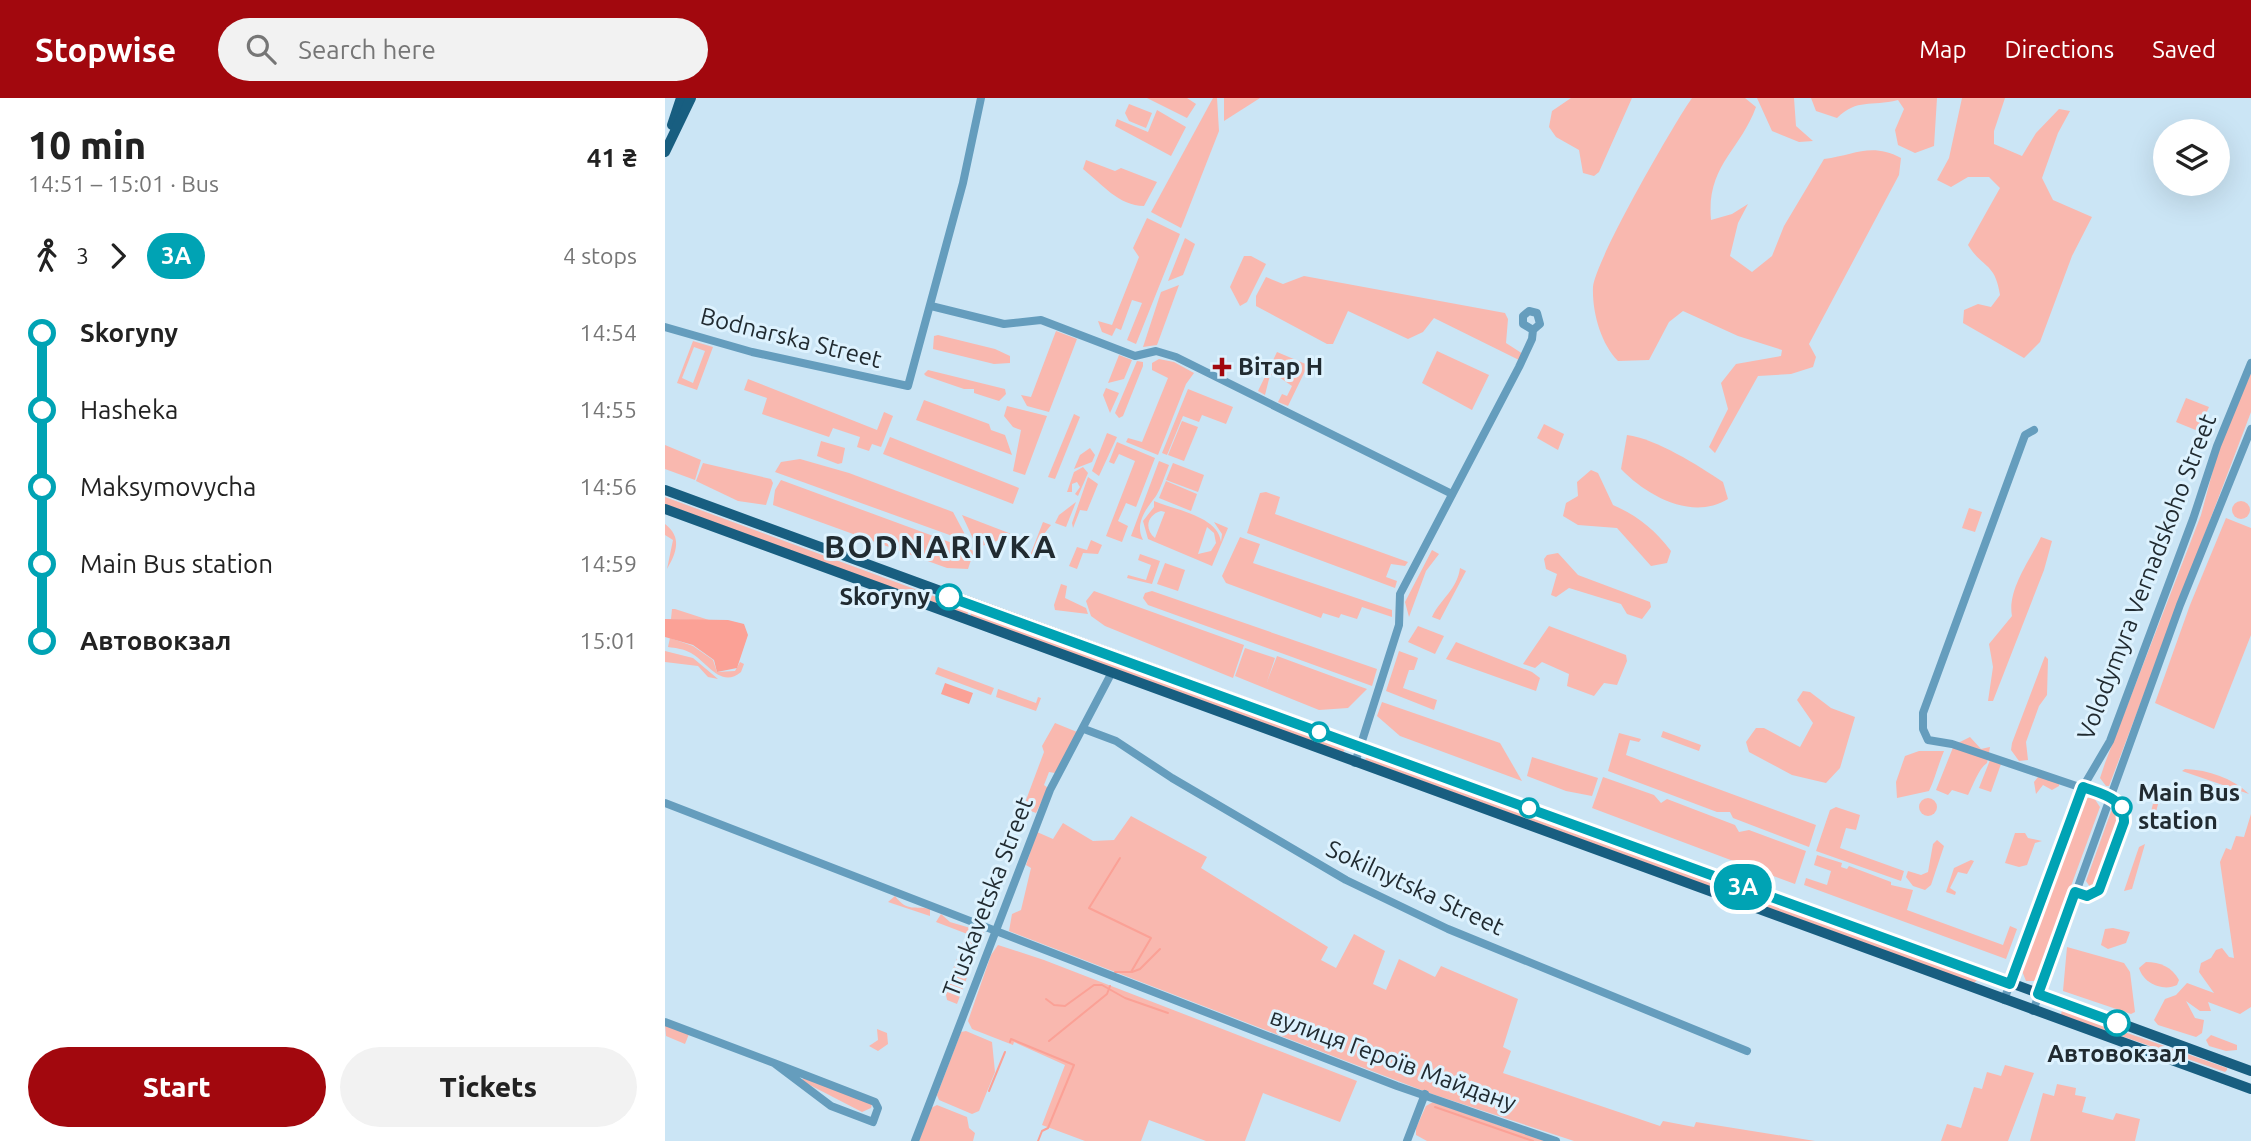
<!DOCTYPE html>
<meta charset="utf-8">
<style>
:root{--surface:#fff;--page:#f2f2f2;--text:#222;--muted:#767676;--accent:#a2080e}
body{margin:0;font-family:Ubuntu,sans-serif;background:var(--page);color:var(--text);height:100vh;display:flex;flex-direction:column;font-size:26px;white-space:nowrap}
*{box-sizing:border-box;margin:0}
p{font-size:23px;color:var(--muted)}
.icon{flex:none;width:38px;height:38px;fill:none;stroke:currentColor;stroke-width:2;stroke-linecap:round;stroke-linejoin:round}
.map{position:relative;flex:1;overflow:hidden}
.drawer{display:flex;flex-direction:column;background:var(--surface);width:665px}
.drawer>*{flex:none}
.badge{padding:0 14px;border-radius:23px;font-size:24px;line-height:46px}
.fabs{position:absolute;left:1488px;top:21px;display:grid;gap:14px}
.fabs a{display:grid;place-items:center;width:77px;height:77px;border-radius:50%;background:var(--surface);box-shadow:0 7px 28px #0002;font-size:35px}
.map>.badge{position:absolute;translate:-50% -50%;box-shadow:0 0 0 4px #fff}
.legs{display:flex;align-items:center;gap:10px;height:77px;padding:0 28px;font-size:23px}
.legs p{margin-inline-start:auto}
.overview{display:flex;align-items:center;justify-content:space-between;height:119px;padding:0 28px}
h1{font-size:38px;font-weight:800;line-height:52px}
.cta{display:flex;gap:14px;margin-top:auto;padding:14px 28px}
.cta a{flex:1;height:80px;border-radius:42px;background:var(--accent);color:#fff;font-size:28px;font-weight:800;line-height:80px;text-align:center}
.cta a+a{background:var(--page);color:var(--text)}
ul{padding:0 28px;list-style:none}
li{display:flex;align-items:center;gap:24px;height:77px;font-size:26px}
li i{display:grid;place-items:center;width:10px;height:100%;margin:0 9px;background:currentColor}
li i::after{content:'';width:18px;height:18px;margin:-9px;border:5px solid;border-radius:50%;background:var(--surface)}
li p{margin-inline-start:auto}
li:first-child i{background:linear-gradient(#0000 50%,currentColor 0)}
li:last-child i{background:linear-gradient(currentColor 50%,#0000 0)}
header{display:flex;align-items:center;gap:42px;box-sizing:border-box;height:98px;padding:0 35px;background:var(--accent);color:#fff}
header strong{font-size:33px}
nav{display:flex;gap:38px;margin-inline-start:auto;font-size:24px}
.search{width:490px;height:63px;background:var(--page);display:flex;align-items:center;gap:18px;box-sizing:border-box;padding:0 24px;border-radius:38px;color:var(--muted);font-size:26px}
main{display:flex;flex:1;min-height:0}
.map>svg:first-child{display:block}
.green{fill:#f9b8af;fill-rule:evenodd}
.water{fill:#fba196}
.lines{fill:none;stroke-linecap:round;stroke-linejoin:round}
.stream{stroke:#fba196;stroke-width:2}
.minor{stroke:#659dbd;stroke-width:8}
.major{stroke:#185e80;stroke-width:10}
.line-1-casing{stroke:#fff;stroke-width:16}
.line-1{stroke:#00a3b4;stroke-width:10}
.poi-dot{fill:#a2080e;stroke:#ddf2fe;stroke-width:2.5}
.stop-1-dot{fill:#fff;stroke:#00a3b4;stroke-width:3.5}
.labels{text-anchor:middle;stroke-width:6;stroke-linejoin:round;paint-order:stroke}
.street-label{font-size:24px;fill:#212b31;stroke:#ddf2fe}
.poi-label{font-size:24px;font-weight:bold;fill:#212b31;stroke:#ddf2fe;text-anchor:start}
.stop-label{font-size:24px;font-weight:bold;fill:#212b31;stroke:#ddf2fe;text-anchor:end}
.district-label{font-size:32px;font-weight:bold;letter-spacing:2px;fill:#212b31;stroke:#ddf2fe}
</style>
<header>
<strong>Stopwise</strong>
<div class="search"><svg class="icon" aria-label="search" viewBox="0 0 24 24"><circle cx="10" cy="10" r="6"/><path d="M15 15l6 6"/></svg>Search here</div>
<nav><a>Map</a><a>Directions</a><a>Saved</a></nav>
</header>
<main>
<section class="drawer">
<div class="overview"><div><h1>10 min</h1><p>14:51 – 15:01 · Bus</p></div><b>41 ₴</b></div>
<div class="legs"><svg class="icon" aria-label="walk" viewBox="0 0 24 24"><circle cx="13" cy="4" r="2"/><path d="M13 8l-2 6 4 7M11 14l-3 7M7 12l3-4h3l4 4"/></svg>3<svg class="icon" aria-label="forward" viewBox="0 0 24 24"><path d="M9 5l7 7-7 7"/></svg><b class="badge" style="background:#00a3b4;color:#fff">3А</b><p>4 stops</p></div>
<ul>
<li><i style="color:#00a3b4"></i><b>Skoryny</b><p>14:54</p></li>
<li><i style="color:#00a3b4"></i><span>Hasheka</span><p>14:55</p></li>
<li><i style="color:#00a3b4"></i><span>Maksymovycha</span><p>14:56</p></li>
<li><i style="color:#00a3b4"></i><span>Main Bus station</span><p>14:59</p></li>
<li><i style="color:#00a3b4"></i><b>Автовокзал</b><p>15:01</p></li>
</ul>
<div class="cta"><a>Start</a><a>Tickets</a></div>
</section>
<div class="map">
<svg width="1586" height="1043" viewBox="0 0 1586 1043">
<rect width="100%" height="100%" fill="#cbe5f5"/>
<g class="green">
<path d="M482,0H522L531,6L522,20Z"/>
<path d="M548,0H552L554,33L516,130L486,114Z"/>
<path d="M559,0H595L559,23Z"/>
<path d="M906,0H967L934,74L929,78L918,75L914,52L891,39L884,29L887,13Z"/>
<path d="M1027,0H1080L1091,9C1075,53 1041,68 1046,122L1067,116L1083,106L1073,125L1065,158L1087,174L1107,158L1119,128L1159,61C1190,57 1206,44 1236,60L1234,77L1144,246L1151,259L1148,269L1126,276L1093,278L1050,355L1044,349L1063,311L1056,285L1071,266L1116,258L1117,252L1073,238L1018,213L1004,224L984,262L953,263C936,246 927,214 928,189C930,163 1008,27 1027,0Z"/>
<path d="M1092,0H1129L1131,28L1148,43L1134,44L1107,33Z"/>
<path d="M1146,0H1272L1269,48L1250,55L1233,47L1230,32L1239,11L1233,2C1205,9 1193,0 1172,20L1151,13Z"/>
<path d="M1297,0H1340L1329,33V46L1357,58L1371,35L1394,11L1405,13L1393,35L1377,80L1388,102L1427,119L1407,158L1375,244L1359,260L1298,225L1299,212L1313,206L1326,209L1335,197C1330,164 1318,171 1303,147L1335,90L1324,79H1303L1286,89L1272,82L1284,60Z"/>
<path d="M464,6L487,15L481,30L464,23L460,15Z"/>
<path d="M492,12L521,29L506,58L450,28L452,21L483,34Z"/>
<path d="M421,62L450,73L456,70L492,84L479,108C454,108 437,86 418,71Z"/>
<path d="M482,120L515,136L471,246L462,242L477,205L467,202L456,232L451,230L447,238L437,234L433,223L447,227L474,159L468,150Z"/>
<path d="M520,140L530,146L518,177L503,183Z"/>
<path d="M579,158H586L601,166L582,204L575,208L565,189Z"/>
<path d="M639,178L840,215L843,221L841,245L858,256L854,262L769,220L758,234L743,241L683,213L668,246H662L591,208V198L601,179L618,186Z"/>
<path d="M514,187L492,247L478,249L496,194Z"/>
<path d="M391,233L412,241L384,314L362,308L356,297L366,299Z"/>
<path d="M273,237L330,251L345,258V265L329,266L268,251L269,238Z"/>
<path d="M28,243L48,249L32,292L12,285ZM29,249L40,253L28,285L17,280Z"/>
<path d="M772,253L824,277L807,312L757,285Z"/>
<path d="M612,254L643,267L623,308L613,304L617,296L622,298L627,288L611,277H605L600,297L593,293Z"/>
<path d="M454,257L467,262L459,281L443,285Z"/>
<path d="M494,261L509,264L529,275L521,286L493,357L461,344L463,340L477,344L503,280L487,272V265Z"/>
<path d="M472,263L478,264V268L458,318L454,320L450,315Z"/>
<path d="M263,272L340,291L341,296L334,303L309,295V291H299L261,278L259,276Z"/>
<path d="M1586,275V314L1444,688H1441L1435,680L1440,665L1536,417L1555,346Z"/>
<path d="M83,281L212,332L219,314L228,318L216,349L207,346L204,353L192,349L195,339L168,330L164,339L97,316L102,300L79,292Z"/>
<path d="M441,290L454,295L445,315L438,297Z"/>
<path d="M523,291L568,309L561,326L537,317L534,324L518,318L502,357L497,355Z"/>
<path d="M1521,300L1544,309L1533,333L1511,324Z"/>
<path d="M259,302L324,326L326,332L340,337L347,357L251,322Z"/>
<path d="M342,308L382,318L360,377L348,373L356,332L348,329L339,318Z"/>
<path d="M409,316L415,319L390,381L383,379Z"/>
<path d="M517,323L533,329L519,363L503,357Z"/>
<path d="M879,326L899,336L893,352L872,340Z"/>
<path d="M442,335L452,339L434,378L427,373Z"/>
<path d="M962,337C992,341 1032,367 1058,384L1063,401C1027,423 982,398 956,371Z"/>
<path d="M225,339L354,390L348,406L218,356Z"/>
<path d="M156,343L180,350L177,365L173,366L152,358Z"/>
<path d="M452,344L490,360L471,409L461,405L453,423L463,428L457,444L441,438L470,363L454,356L449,366L444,364Z"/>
<path d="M0,347L36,362L30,382L0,371Z"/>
<path d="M425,350L430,357L427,364L409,371L415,357Z"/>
<path d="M135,361L184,375L288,414L304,444L110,374L116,364Z"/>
<path d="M494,363L504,367C500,377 496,390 491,398C482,410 469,425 478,442L466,438Z"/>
<path d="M38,365L106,381L108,385L101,407L73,403L31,383Z"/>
<path d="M508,365L539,377L533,394L501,382Z"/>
<path d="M418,369L423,375L413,398L410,396L415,389L412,384L407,386V394H402L409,374Z"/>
<path d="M926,372L933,375L948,407C973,418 989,431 1006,453L1002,465L986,468L952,430L913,427L898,418L901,405L913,398L912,384Z"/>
<path d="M423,379L433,386L422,413L415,412L408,430L407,425Z"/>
<path d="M116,382L309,453L303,471L282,470L108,407L110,392Z"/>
<path d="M501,383L532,396L526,413L494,400Z"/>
<path d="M601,394L615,399L610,416L743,464L740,468L726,466L721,479L732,483L730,490L582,435L595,395Z"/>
<path d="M0,399L304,511L302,518L0,406Z"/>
<path d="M489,403C510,412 553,418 556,444L557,436L549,424L563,430L547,468L483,441L478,423L489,409ZM496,413L500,414L490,440C479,431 482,417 496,413ZM542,429L549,435L551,445L546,453L533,456Z"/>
<circle cx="1576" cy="412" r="9"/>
<path d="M411,404L401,429L390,425L394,417Z"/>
<path d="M1304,410L1317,414L1310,434L1297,430Z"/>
<path d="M297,417L349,437L317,448L311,447Z"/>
<path d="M1561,420L1586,430V537L1549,631L1490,605L1525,507Z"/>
<path d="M378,424L386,427L379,436L382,438L372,463L364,460Z"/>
<path d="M0,426C17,439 12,454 2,471L8,442L0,437Z"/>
<path d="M575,439L595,446L588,465L727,512V519L697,509L692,521L676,516L674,520L658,515L656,520L561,485L557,478Z"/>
<path d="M1376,439L1387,443L1379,472L1328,603H1323L1328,569L1324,546L1347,518C1342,492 1365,462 1376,439Z"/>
<path d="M426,442L437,447L433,456L418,455L412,471L404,468L412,449L422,452Z"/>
<path d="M767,452L774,456L761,473L744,519L740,504Z"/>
<path d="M893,455L913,477L985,504L986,509L977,521L962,516L956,506L904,490L891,499L886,497L892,476L881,471L879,461L882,457Z"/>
<path d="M475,456L495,463L487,486L462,480L463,477L481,482L486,467L473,462Z"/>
<path d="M500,465L520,472L513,493L492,486Z"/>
<path d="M795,470L801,473L775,522L767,519C776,500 792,492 795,470Z"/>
<path d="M396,486L402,488L400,500L421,510L423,516L390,512L389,507Z"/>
<path d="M429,493L579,547L568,580L440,528L426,518L421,503Z"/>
<path d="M487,493L712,571L707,588L483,507L478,500L480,495Z"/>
<path d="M7,511H10L47,523L6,521Z"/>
<path d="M307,512L681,649L678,655L305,519Z"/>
<path d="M753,528L779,538L770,556L743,544Z"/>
<path d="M884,528L961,557L962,563L952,587L939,585L929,598L902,588L904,576L877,564L870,570L858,566Z"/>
<path d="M5,540L28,548L48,562L52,574L70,573L75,564L79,566L76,574C56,591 42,564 26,555C19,551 11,550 3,549Z"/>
<path d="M791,544L867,574L875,580L871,593L781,561Z"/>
<path d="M580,550L610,560L602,584L612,558L702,591L683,610L654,612L570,578Z"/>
<path d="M0,553L28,560L53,581L43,579L33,568L0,564Z"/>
<path d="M734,553L753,560L749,572H744L738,590L772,602L769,612L721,593Z"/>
<path d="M1380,558L1383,561L1382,597L1374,608L1361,644L1363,662L1354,663L1346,652L1347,645Z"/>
<path d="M273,569L329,590L326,597L270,576Z"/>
<path d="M333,591L371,605L373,599L376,600L371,613L331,599Z"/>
<path d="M1138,593L1145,594L1166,610L1190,619L1175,670L1161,685L1127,677L1084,654L1081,644L1091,630H1099L1135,649L1148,625L1132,602Z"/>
<path d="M717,604L835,645L857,683L735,638L712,618Z"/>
<path d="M390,625L412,634L390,675L384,674L379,687L383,690L371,715L358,710L379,654L377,648Z"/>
<path d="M998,633L1036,647L1034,653L996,639Z"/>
<path d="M954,635L976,641L974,644L965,642L961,657L1151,727L1144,749L1068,720L1065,714H1052L943,673Z"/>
<path d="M1305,639L1316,651L1325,649L1322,665C1313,671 1308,688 1303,697L1287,692L1283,697L1271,692L1289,647Z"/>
<path d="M1254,653H1279C1273,667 1270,681 1264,693L1232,700L1231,684L1240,658Z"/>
<path d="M702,658L1311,880L1312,882L1309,885L700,662Z"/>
<path d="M867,659L933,680L927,698L901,693L862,678Z"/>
<path d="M1325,662L1336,666L1326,694L1314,690Z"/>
<path d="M1520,671C1544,672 1567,680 1584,696L1517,673Z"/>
<path d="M1382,678L1394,684V688L1387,692L1378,687L1371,696L1369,684L1373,679Z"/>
<path d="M938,679L989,697L996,705L1002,701L1070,727L1074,734L1084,732L1141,753L1130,786L927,710Z"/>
<path d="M1498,688L1486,732L1474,729L1475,723L1483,725L1490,698Z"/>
<path d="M1421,700H1429L1435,709L1373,878L1369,883H1361L1357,873L1417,704Z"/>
<circle cx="1263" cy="709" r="9"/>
<path d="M1448,708L1454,714V722L1431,788L1425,789L1421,783Z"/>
<path d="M1171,709L1195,717L1191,732L1181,730L1175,750L1239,773L1236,783L1151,753L1165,712Z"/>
<path d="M1586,716V909L1575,916L1543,904L1546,913H1535L1521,903L1530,920L1539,922L1537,935L1531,939L1493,927L1489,922L1500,901L1511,897L1522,885L1549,895L1534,874L1536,865L1546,860L1551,852L1557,850L1564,859L1569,860L1555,764L1561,750L1566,752L1571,738L1579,739Z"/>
<path d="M466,718L542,759L536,770L663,849L656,862L671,870L689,836L720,853L708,886L721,892L734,861L770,879L776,868L853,901L838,949L846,953L838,975L995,1028L998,1023L1029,1029L1031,1024L1150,1043H909L764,995L344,833L347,816L356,812L366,770L361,767L372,734L388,741L398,725L428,743L449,742Z"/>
<path d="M1350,735H1360L1363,740L1377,743L1370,745L1362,767L1354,769L1340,765Z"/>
<path d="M1272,742L1279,748L1266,787L1260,792L1248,788L1241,779L1243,773L1256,777L1263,774L1268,746Z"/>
<path d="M1480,746L1467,791L1459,793L1474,749Z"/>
<path d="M1152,757L1177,765L1176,769L1182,771L1184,768L1226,784V787L1248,792L1242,812L1338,847L1345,828L1352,831L1341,861L1139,787L1141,780L1162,787L1166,773L1149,767Z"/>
<path d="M1306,762L1309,763L1302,776L1293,774L1285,790L1291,794L1290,797L1281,794L1289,770Z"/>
<path d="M230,798C243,815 250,807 265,811V818L223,804Z"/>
<path d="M276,816L285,824L319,834L292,906L282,902L280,892L299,842L305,837L271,824Z"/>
<path d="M1448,830L1465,834L1461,845L1443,851L1436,847L1440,831Z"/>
<path d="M333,847L379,862L692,983L675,1024L598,995L580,1043H541L484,1022L476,1043H420L377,1027L400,967L349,944L348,947L307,931L303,923L326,857Z"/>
<path d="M1402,849L1459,865L1465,874L1470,914L1466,916L1398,893Z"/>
<path d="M1481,864C1495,864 1507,869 1514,882L1512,887C1498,894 1478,885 1474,870Z"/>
<path d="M1397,912L1562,970V972L1560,974L1396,917Z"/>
<path d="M0,926L24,936L20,946L1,938Z"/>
<path d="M212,931L222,935L223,946L213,953L204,948L213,942Z"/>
<path d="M301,933L327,944L330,974L314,1013L307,1016L274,1002L272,997L296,934Z"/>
<path d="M1546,937L1572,947V952L1561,953L1544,948L1541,942Z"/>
<path d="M1340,967L1369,975L1343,1043H1276L1282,1026L1296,1030L1309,989L1317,991L1322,974L1336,978Z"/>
<path d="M139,978L207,1006L206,1010L197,1014L137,983Z"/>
<path d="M1392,986L1411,990L1410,997L1421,999L1417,1014L1448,1022L1451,1015L1475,1021L1470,1043H1365L1378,995L1389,998Z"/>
<path d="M768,1004L880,1043H762L751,1037V1030L761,1008Z"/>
<path d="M272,1007L302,1019L304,1030L310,1035L308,1043H254L266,1010Z"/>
</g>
<g class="water">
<path d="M0,521L63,522L79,526L83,537L72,570L52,574L49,562L28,547L0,539Z"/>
<path d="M280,585L308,595L304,606L276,596Z"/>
</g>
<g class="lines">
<g class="stream">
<path d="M450,874H466L486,840L424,810L455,760"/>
<path d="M467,874L475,871L495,851"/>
<path d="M381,901L389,907L400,908L429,887H437L460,900L503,915"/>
<path d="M384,943L442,896L445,888"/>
<path d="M345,944L346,941L409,967L383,1030L377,1033L373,1043"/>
<path d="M324,993L340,954"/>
<path d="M770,1009L868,1043"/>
</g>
<g class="minor">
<path d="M266,208L339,226L376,222L470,258L491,253L511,259L787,396"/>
<path d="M0,229L87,254L243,288L298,85L316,0"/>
<path d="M1369,332L1360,337L1258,615V631L1263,642L1287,646L1444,699"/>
<path d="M419,631L451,643L507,680L681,782L783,831L1082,953"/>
<path d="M690,665L734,527L735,496L854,269L867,241L868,232L875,226L872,215L864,213L858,218V226L868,232"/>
<path d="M0,705L732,988L891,1043"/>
<path d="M1339,902L1418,689L1445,643L1528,421L1552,348L1586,265"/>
<path d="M1368,913L1515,507L1586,331"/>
<path d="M0,924L109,965L166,1008L208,1024L213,1010L210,1004L109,965"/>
<path d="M250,1043L385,692L446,576"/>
<path d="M742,1043L760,996"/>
</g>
<g class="major">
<path d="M7,27L16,0"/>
<path d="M0,54L26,0"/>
<path d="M0,392L1586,973"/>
<path d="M0,411L1586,991"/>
</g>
</g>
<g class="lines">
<g class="line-1-casing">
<path id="line-1" d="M284,499L1345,886L1418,689C1437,696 1460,700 1459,724L1434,792L1422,798L1410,794L1373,896L1452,925"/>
</g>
<use href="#line-1" class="line-1"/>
</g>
<path class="poi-dot" d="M553.5 258.5h7v7h7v7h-7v7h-7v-7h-7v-7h7z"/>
<g class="stop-1-dot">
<circle cx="284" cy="499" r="12"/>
<circle cx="654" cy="634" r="9"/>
<circle cx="1457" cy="709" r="9"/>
<circle cx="864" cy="710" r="9"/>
<circle cx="1452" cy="925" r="12"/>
</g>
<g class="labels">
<g class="street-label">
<text transform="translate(126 240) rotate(14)" y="8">Bodnarska Street</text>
<text transform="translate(1482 479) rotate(-69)" y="8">Volodymyra Vernadskoho Street</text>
<text transform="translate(750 790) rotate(25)" y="8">Sokilnytska Street</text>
<text transform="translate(323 799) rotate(-69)" y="8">Truskavetska Street</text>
<text transform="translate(728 962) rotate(20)" y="8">вулиця Героїв Майдану</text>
</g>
<g class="poi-label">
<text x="573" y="277">Вітар Н</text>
</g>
<g class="stop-label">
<text x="265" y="507">Skoryny</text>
<text x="1473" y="703" text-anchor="start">Main Bus<tspan x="1473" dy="28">station</tspan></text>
<text x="1452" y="964" text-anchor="middle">Автовокзал</text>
</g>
<g class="district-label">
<text x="276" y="460">BODNARIVKA</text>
</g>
</g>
</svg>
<div class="fabs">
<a><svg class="icon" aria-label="layers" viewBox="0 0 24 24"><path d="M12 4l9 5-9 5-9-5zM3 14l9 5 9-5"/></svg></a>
</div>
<b class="badge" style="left:1078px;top:789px;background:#00a3b4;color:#fff">3А</b>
</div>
</main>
